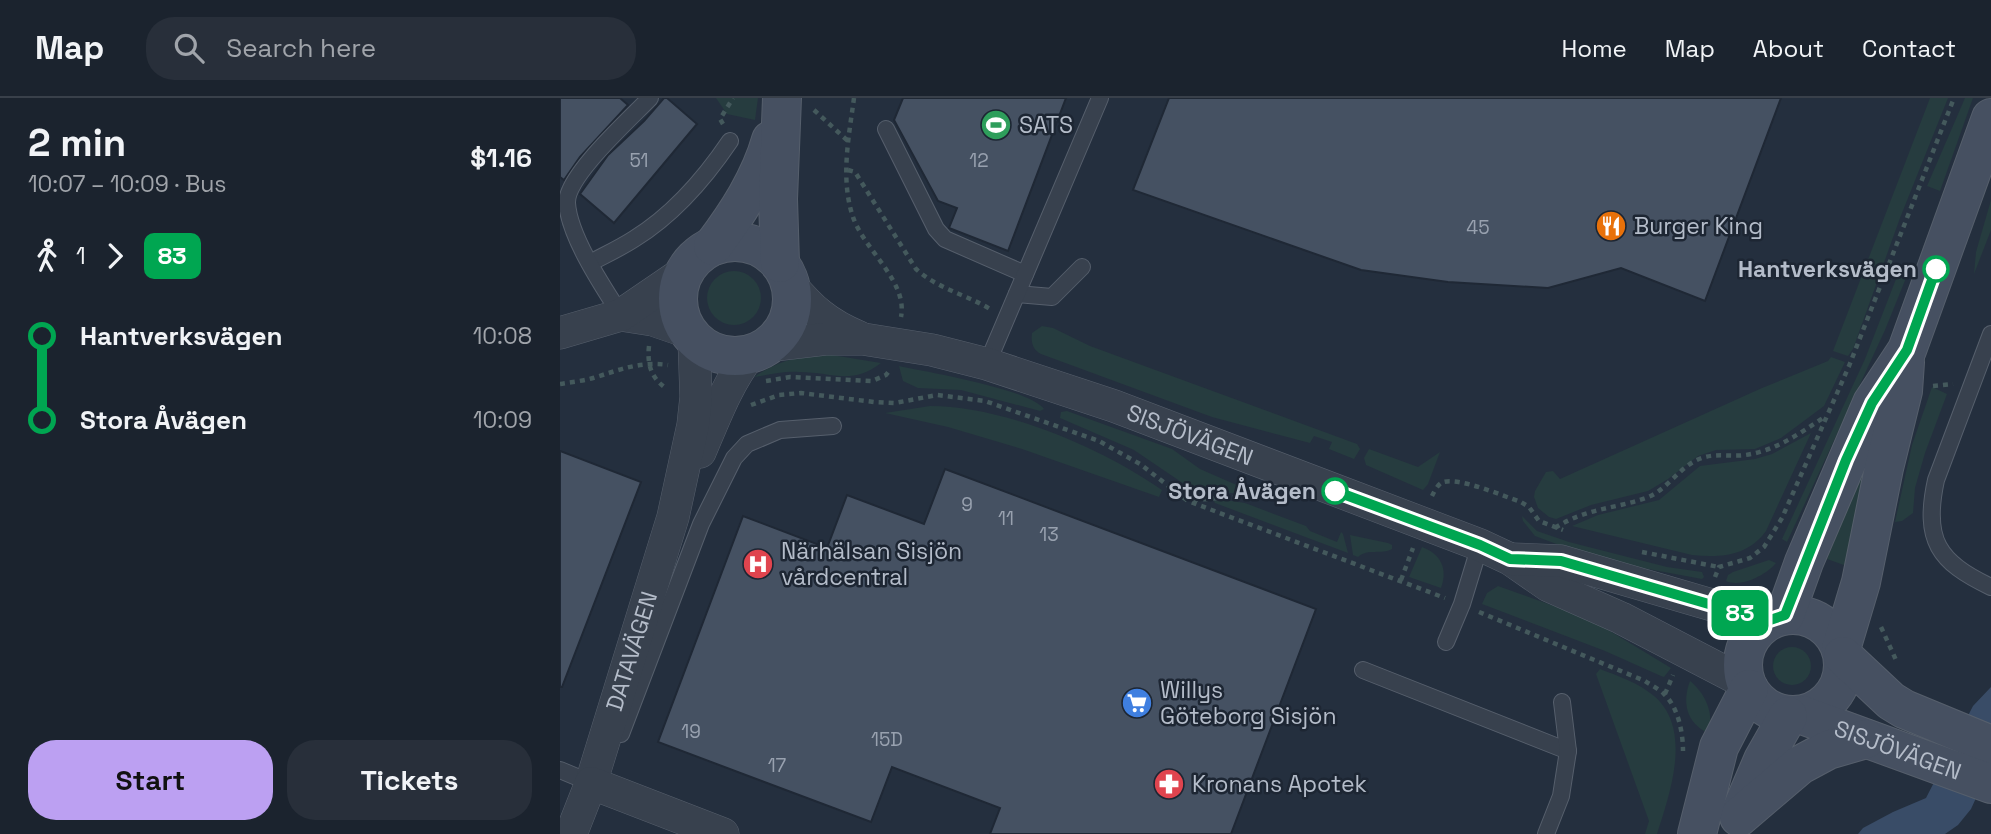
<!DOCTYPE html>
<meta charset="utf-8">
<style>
:root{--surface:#1b232e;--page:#282f3a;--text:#f1f3f6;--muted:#a0a4aa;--line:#39404a;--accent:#bca0f2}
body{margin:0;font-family:"Space Grotesk",sans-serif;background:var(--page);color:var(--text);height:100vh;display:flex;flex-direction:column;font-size:26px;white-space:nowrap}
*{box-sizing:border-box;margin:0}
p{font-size:23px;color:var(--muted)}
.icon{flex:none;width:38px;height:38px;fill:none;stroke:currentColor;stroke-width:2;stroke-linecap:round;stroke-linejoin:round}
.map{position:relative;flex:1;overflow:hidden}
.panel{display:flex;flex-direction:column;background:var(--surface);width:560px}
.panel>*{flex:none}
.badge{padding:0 14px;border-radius:10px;font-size:24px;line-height:46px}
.map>.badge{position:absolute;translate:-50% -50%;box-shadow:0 0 0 4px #fff}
.legs{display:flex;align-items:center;gap:10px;height:77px;padding:0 28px;font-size:23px}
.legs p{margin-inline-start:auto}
.summary{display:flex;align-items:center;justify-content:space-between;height:119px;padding:0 28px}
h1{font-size:38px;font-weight:600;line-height:52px}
.cta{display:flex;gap:14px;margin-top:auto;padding:14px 28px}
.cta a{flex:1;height:80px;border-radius:28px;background:var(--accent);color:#111;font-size:28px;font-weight:600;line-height:80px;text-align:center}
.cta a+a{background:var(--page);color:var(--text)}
ul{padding:0 28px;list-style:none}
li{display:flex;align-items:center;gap:24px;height:84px;font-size:26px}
li i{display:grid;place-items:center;width:10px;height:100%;margin:0 9px;background:currentColor}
li i::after{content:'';width:18px;height:18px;margin:-9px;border:5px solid;border-radius:50%;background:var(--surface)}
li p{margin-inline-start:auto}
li:first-child i{background:linear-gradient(#0000 50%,currentColor 0)}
li:last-child i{background:linear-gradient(currentColor 50%,#0000 0)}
header{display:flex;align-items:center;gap:42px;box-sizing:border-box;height:98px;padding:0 35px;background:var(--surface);border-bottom:2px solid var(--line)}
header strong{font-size:33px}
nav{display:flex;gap:38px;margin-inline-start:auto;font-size:24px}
.search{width:490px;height:63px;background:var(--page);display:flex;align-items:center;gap:18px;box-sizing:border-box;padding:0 24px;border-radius:28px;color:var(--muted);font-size:26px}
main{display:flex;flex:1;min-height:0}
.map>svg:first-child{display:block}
.green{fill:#263c3f}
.water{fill:#394c67}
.building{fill:#455162;stroke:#1f2835;stroke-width:2}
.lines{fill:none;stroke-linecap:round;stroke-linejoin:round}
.lane-casing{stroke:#565f6c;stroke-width:18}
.street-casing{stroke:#565f6c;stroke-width:33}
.secondary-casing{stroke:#565f6c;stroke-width:40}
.path{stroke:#44595c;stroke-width:4.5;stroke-dasharray:5 5;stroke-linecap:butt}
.lane{stroke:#38414e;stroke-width:16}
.street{stroke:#38414e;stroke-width:32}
.secondary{stroke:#465061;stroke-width:38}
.line-1-casing{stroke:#fff;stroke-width:16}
.line-1{stroke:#00a651;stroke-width:10}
.stop-1-dot{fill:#fff;stroke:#00a651;stroke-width:3.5}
.labels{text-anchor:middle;stroke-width:5;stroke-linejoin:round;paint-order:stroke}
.number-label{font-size:19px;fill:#98a1af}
.poi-label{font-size:23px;fill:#b4bcc9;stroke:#1d2633;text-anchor:start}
.stop-label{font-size:23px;font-weight:bold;fill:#b4bcc9;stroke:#1d2633;text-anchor:end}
.street-label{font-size:23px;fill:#b4bcc9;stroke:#1d2633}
</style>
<header>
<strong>Map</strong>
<div class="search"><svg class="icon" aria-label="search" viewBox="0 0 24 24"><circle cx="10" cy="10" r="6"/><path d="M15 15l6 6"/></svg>Search here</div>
<nav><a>Home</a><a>Map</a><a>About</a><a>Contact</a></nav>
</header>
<main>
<section class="panel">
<div class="summary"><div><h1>2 min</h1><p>10:07 – 10:09 · Bus</p></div><b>$1.16</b></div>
<div class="legs"><svg class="icon" aria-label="walk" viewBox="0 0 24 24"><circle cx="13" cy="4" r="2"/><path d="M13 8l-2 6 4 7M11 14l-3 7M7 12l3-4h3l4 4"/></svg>1<svg class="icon" aria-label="forward" viewBox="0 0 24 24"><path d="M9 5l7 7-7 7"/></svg><b class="badge" style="background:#00a651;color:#fff">83</b></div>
<ul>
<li><i style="color:#00a651"></i><b>Hantverksvägen</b><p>10:08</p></li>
<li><i style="color:#00a651"></i><b>Stora Åvägen</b><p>10:09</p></li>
</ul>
<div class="cta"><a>Start</a><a>Tickets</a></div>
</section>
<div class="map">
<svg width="1431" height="736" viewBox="0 0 1431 736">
<rect width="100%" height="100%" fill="#242f3e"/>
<g class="green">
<path d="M156,0H198L195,22L167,16Z"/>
<path d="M1370,0H1388L1340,120L1293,251L1288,258L1273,253Z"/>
<path d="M1405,0H1413L1380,93L1367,88Z"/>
<path d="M1431,102V132L1414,176L1416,154Z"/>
<circle cx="174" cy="200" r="27"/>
<path d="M1344,175H1348L1325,232L1227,444L1222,441L1305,261L1336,181Z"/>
<path d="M482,228L493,230L530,248L797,346L800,351L794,361L769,351L772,344L754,338L750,345L652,319L481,256C472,251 471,244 472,235Z"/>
<path d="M272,257L321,265C291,288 273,274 239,274C224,273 209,277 194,279C218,262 243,257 272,257Z"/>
<path d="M1271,259L1285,264L1264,308L1221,340L1195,351L1156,352L1138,358L1108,381L1088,393L1031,407L996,421L989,419L978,410L974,399L975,393L986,374L993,373L1000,381L1202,290L1268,263Z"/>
<path d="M339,268C367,274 469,291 484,311L480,313L401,292L358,290L343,283Z"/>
<path d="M1372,289L1387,296L1365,355L1355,390L1353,415L1342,423L1335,424L1352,347Z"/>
<path d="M370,308C444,308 542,350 602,392L599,399L462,351L388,329L325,315Z"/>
<path d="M507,313L612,351L640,371L688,392L678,396L630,390L574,352L500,320L501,314Z"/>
<path d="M1251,335L1206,433C1188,458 1161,460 1132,457L1012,428L1038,417L1099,402L1140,368L1195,361L1212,356Z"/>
<path d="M1312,346L1295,471L1267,461Z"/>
<path d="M809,351L858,369L880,354L868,386L863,392L806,367L804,360Z"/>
<path d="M666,402L685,405L746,428L750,433L777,444L781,434L783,436L788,455L655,405L654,403Z"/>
<path d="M962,418L977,433L1009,444L1107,469L1142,474L1144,479L1142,481L1045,463L1026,457L975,438L963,423Z"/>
<path d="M790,437L828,445L832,447V451C821,457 808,450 798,459L793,457Z"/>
<path d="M862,449C881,456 888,471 881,490L849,479Z"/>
<path d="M1209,462L1216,465C1206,477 1181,490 1166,483L1168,477L1173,474Z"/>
<path d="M938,488L1016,516L1045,530L1111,570L1104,579L1101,578L1045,553L922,506L927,495Z"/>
<circle cx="1232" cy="568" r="19"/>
<path d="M1040,571C1058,578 1079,585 1094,598C1133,631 1110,695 1097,736H1085L1089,723L1036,576Z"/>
<path d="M1130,583C1145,595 1155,616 1148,635C1126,625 1122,604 1130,583Z"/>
</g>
<path class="water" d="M1431,589V667L1411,711L1398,727L1385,736H1298L1303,730L1333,714L1366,700L1413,608Z"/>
<g class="building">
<path d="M0,0H60L68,7L20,59L4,82L0,79Z"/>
<path d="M104,0H107L137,26L54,125L20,96L48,57L84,23Z"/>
<path d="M343,0H506L448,153L389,130L397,110L378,103L334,22Z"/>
<path d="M609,0H1221L1145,203L1061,170L988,190L888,184L801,172L573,92Z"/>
<path d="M0,353L81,384L2,589H0Z"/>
<path d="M385,371L756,511L671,736H430L440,710L332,669L311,724L98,644L183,418L267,450L287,397L364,426Z"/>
</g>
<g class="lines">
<g class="lane-casing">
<g id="lane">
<path d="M326,31L376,131L385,141L465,176"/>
<path d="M30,165C45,157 60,150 74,141C113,117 145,80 170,43"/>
<path d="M457,196L492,199L522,169"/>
<path d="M61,217C43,189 9,138 7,105C6,78 70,21 90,0"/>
<path d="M1431,236L1376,382C1363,442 1378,464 1431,489"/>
<path d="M427,266L540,0"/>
<path d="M886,544L902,506L920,447"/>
<path d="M803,572L1008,653"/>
<path d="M61,636L141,426L174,360L187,346L220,332L273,328"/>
<path d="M0,672L31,685L33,682"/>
<path d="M986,736L1001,698L1008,653L1002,604"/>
</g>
</g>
<g class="street-casing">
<g id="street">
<path d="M230,186C251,211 267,226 299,239"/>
<path d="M61,217L93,222L128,234"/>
<path d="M0,235L61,217L124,174"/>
<path id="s1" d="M206,248L265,241H303L372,252L427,266L554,308L920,447L950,461L989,488L1061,520L1186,585"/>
<path d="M140,354C155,319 167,286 190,256"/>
<path d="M951,461L1001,463L1207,523"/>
<path id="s2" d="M31,685L113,419L133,327L136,299L134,241"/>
<path d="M11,736L31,685L163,736"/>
</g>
</g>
<g class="secondary-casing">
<g id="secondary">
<circle cx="175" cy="201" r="57"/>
<path d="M153,148C177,116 200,81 211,42"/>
<path d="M220,165L218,101L222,0"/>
<circle cx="1233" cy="567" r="50"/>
<path d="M1225,517L1244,464L1312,305L1347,252L1431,20"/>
<path d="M1281,551L1301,484L1324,370L1343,293L1345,264"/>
<path d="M1283,558L1331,603L1344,611L1431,647"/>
<path id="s3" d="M1242,617L1431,686"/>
<path d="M1182,711L1203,662L1228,618"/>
<path d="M1179,719L1240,667L1268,652L1306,641"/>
<path d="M1137,736L1159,649L1189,591"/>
</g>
</g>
<g class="path">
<path d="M294,0C289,38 280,81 293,119C304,152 348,183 341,219"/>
<path d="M254,12L289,44"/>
<path d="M163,26L160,21L173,0"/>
<path d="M288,72L295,74L356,171C378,191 405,196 430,211"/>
<path d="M89,248C87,267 91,280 107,291"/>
<path d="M206,283L230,279L312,283L326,277L329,273"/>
<path d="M0,286C11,284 23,283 33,280C59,272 80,263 108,267"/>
<path d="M1373,288L1393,286"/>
<path d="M191,307L219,297L241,295L314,304L335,305L377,297L425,303L539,343L580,366L628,403L885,500"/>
<path d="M872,398C874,394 877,388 881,385C896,377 945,399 961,404L969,409L979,423L1003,432"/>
<path d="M633,402L689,398L711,400"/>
<path d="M995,430C1026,410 1054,411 1086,400C1108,392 1120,367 1142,360C1156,355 1171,359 1185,357C1216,353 1240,335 1266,318"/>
<path d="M1082,454L1159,469"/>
<path d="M1155,479L1159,469L1190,460L1204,449L1222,420L1289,268L1394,0"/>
<path d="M841,482L853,450"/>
<path d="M919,514L1085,583C1091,587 1099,591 1104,596C1118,609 1123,634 1123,653"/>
<path d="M1321,529L1336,562"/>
<path d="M1105,596L1113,577"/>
</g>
<use href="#lane" class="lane"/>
<use href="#street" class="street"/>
<use href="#secondary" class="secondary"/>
</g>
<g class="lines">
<g class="line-1-casing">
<path id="line-1" d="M775,393L920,447L950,461L1001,463L1207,523L1225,517L1286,362L1312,305L1347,252L1376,171"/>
</g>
<use href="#line-1" class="line-1"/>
</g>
<defs>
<g id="stadium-disc" transform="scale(1.575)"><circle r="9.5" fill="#2e9e5b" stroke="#1d2633"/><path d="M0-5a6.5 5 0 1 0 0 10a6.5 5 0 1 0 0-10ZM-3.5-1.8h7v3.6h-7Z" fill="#fff"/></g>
<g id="restaurant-disc" transform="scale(1.575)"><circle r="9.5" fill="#e8710a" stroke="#1d2633"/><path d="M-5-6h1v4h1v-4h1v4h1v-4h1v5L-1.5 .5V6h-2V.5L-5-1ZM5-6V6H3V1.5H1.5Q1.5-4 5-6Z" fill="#fff"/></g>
<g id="hospital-disc" transform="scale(1.575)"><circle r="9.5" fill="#e0444e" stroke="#1d2633"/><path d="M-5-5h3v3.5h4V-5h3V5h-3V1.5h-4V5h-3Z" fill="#fff"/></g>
<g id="supermarket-disc" transform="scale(1.575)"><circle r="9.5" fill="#3f7fe0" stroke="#1d2633"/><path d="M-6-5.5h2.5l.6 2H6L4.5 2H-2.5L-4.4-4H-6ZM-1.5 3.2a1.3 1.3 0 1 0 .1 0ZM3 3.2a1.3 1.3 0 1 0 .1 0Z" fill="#fff"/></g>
<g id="pharmacy-disc" transform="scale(1.575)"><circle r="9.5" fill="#e0444e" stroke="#1d2633"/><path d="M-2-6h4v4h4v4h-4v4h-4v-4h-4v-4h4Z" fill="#fff"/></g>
</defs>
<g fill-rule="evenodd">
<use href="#stadium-disc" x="436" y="27"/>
<use href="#restaurant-disc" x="1051" y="128"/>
<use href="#hospital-disc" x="198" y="466"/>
<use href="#supermarket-disc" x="577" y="605"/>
<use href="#pharmacy-disc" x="609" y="686"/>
</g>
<g class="stop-1-dot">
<circle cx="1376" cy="171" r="12"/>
<circle cx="775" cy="393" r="12"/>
</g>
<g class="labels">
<g class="number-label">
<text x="79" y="69">51</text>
<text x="419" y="69">12</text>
<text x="918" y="136">45</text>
<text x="407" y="413">9</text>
<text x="446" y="427">11</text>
<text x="489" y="443">13</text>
<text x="131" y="640">19</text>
<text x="327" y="648">15D</text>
<text x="217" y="674">17</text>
</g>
<g class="poi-label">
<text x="459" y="35">SATS</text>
<text x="1074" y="136">Burger King</text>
<text x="221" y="461">Närhälsan Sisjön<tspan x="221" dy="26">vårdcentral</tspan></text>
<text x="600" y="600">Willys<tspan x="600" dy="26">Göteborg Sisjön</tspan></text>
<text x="632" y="694">Kronans Apotek</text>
</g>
<g class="stop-label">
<text x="1357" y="179">Hantverksvägen</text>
<text x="756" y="401">Stora Åvägen</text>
</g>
<g class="street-label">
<text dy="8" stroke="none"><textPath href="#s1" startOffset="439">SISJÖVÄGEN</textPath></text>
<text dy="8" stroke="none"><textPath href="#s2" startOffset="138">DATAVÄGEN</textPath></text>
<text dy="8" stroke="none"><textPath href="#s3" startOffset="102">SISJÖVÄGEN</textPath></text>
</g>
</g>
</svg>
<b class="badge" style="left:1180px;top:515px;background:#00a651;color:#fff">83</b>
</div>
</main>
